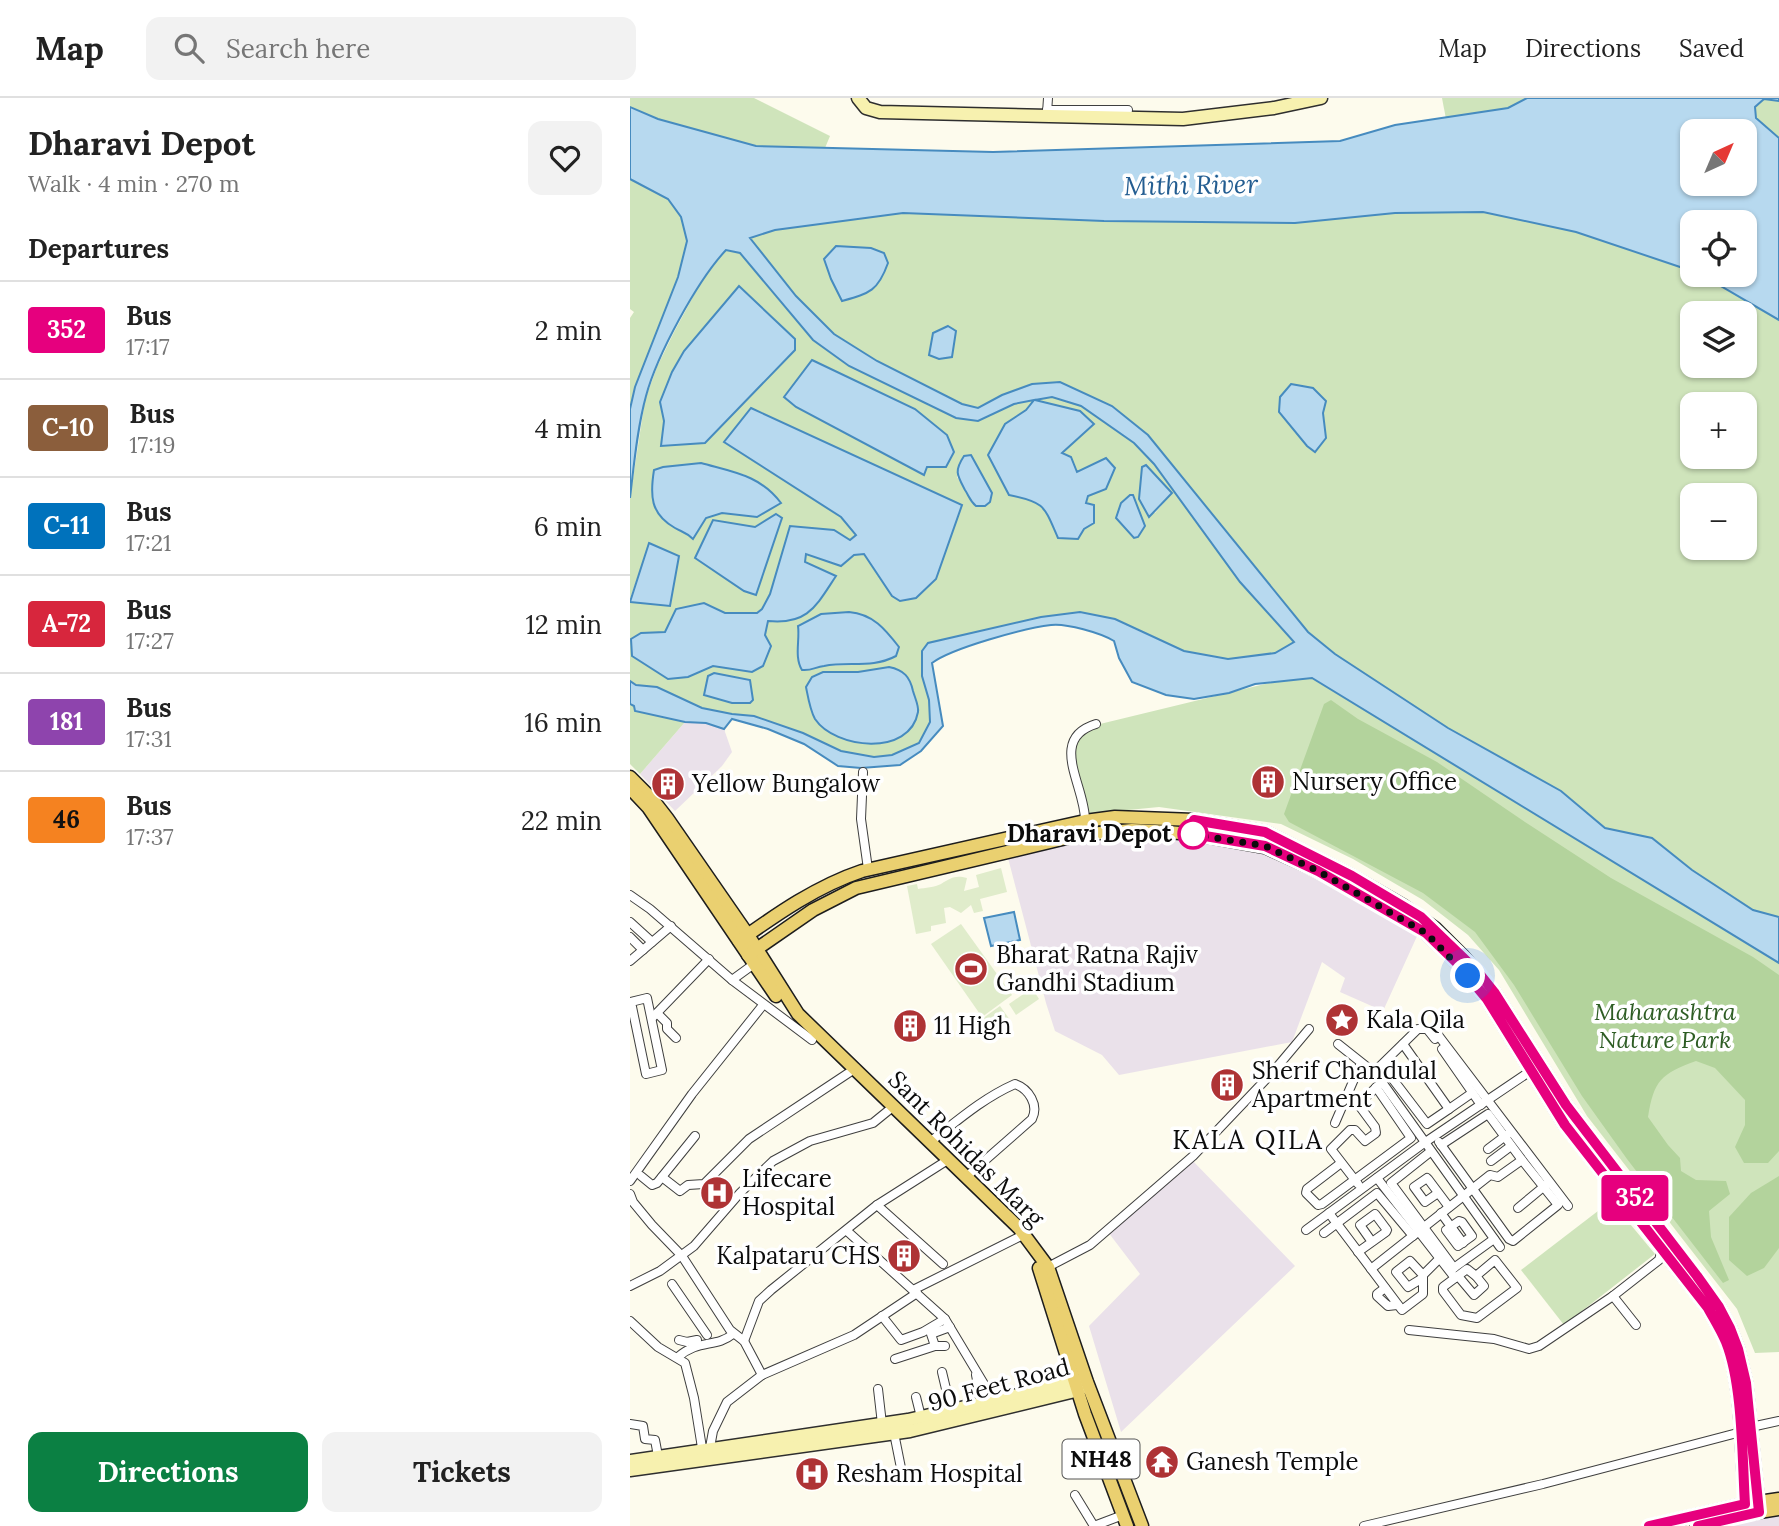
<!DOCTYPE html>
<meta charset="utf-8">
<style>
:root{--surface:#fff;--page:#f2f2f2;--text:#222;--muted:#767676;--line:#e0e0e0;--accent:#0b8043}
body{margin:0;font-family:Lora,serif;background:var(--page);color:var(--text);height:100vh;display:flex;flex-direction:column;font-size:26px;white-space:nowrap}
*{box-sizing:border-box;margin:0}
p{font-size:23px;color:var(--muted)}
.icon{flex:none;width:38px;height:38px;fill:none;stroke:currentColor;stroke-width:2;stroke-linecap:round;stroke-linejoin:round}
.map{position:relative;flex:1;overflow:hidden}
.side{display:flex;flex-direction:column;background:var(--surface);width:630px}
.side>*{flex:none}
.badge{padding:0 14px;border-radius:5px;font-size:24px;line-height:46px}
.needle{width:46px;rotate:44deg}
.buttons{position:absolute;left:1050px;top:21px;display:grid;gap:14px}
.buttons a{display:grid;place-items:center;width:77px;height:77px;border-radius:14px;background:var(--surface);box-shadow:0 2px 5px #0004;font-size:35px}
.you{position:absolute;width:35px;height:35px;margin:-18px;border:5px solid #fff;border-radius:50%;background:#1a73e8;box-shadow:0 0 0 10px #1a73e833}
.map>.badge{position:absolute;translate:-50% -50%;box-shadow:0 0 0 4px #fff}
h2{padding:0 28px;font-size:26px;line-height:63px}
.round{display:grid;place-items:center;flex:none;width:74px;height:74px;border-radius:14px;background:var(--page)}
.head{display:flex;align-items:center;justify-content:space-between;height:119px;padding:0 28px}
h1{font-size:33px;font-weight:800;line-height:52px}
.cta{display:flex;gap:14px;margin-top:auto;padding:14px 28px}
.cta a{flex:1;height:80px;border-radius:14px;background:var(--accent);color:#fff;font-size:28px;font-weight:800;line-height:80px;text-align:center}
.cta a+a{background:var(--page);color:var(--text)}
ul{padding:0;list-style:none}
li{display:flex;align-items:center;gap:21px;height:98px;padding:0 28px;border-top:2px solid var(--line)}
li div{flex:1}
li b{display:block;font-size:26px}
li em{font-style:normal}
li .badge{min-width:77px;font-weight:700;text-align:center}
header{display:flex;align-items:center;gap:42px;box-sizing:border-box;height:98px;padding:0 35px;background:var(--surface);border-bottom:2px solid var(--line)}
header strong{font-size:33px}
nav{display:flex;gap:38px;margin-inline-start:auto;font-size:24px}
.search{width:490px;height:63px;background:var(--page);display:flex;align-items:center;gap:18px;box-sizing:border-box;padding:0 24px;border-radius:14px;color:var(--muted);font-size:26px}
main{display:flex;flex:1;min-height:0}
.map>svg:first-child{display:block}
.industrial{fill:#eae1ea}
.green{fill:#cfe4bb;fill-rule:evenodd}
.forest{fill:#b3d39c}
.pitch{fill:#e0eccb}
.water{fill:#b7d9ef;stroke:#468bbf;stroke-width:2;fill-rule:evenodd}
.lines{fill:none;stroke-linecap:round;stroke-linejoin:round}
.street-casing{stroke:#3f3f3f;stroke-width:10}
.secondary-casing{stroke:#2e2e2e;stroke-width:15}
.primary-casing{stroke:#1d1d1d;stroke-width:15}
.street{stroke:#fff;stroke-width:8}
.secondary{stroke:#f7f1af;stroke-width:12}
.primary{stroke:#ead070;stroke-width:12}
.line-casing{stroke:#fff;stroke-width:16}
.line{stroke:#e6007e;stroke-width:10}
.walk{stroke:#0c0c0c;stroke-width:7;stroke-dasharray:0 12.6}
.stop-dot{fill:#fff;stroke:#e6007e;stroke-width:3.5}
.labels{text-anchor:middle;stroke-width:7;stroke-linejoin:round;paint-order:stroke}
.shield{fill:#fff;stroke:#555;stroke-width:2}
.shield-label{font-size:23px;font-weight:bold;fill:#0c0c0c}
.poi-label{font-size:24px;fill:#0c0c0c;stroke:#fff;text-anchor:start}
.stop-label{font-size:24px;font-weight:bold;fill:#0c0c0c;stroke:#fff;text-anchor:end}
.park-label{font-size:24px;font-style:italic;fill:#2e5d24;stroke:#fff}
.street-label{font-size:24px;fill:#0c0c0c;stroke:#fff}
.water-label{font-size:26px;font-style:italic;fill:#235d91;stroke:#fff}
.neighbourhood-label{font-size:26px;letter-spacing:2px;fill:#0c0c0c;stroke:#fff}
</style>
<header>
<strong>Map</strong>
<div class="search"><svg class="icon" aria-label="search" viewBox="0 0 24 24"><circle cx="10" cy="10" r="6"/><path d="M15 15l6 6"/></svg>Search here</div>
<nav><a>Map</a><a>Directions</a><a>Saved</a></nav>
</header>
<main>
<section class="side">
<div class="head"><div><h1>Dharavi Depot</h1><p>Walk · 4 min · 270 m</p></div><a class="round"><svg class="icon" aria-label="heart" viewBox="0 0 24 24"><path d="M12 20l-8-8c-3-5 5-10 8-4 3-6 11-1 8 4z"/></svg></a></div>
<h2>Departures</h2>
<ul>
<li><span class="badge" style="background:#e6007e;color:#fff">352</span><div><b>Bus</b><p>17:17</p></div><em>2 min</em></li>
<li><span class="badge" style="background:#8b5e3c;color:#fff">C-10</span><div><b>Bus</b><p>17:19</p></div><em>4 min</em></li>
<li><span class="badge" style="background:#0072bc;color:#fff">C-11</span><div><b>Bus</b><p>17:21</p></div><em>6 min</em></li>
<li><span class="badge" style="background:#d7263d;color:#fff">A-72</span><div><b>Bus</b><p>17:27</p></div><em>12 min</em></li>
<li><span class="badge" style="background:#8e44ad;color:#fff">181</span><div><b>Bus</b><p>17:31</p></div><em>16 min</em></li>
<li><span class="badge" style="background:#f58220;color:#111">46</span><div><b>Bus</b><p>17:37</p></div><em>22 min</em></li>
</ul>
<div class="cta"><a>Directions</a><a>Tickets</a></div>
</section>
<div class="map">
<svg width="1149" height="1428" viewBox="0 0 1149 1428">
<rect width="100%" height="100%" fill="#fdfbed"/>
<g class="industrial">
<path d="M55,624L76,625L94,631L102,654L92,668L45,713L10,676Z"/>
<path d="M521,740L571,742L637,755L788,836L753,913L710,894L715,880L692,864L662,944L489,977L472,957L425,933L416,905L378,760L442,745Z"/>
<path d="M559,1059L665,1168L491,1334L459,1228L510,1176L478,1134Z"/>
<path d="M1149,1413V1428H1077Z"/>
</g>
<g class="green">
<path d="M0,0H124L200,38L195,50L126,48L27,21L0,9Z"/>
<path d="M812,0H897L878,10L816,21Z"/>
<path d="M1134,1L1149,3V40L1126,20L1125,9Z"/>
<path d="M0,81L38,101L51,119L57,143L48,179L5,289L0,311V220L4,214L0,211Z"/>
<path d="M853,114L946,134L1062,173V177H1072L1149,222V819L1123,812L1062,772L1022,740L975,730L931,693L818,630L705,556L678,534L518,337L402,286L372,297L348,310L332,306L247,263L204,236L166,198L120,140L145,132L273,115L474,123L665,125L765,115ZM1062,215H1115V268H1062ZM650,299L693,315L696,340L677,348L650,314ZM1062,306H1115V359H1062ZM1062,397H1115V450H1062Z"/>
<path d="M96,152L110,155L183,242L219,268L348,323L384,306L422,299L451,308L504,345L524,366L610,484L664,544L645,555L598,561L554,553L485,521L450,514L411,519L298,545L292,553V578L299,602L300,624L289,645L262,657L243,659L211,653L173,635L124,618L102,616L72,610L27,589L6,587L0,583V504L40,508L19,445L0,501V400L15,302L27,269L44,234L78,171ZM109,188L31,348L42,274L54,253ZM182,262L285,311L317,337L316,369H297L293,376L166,309L155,300ZM404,303L431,356L448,375L476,391L459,397L456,406L416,412L403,402L375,326L397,312ZM121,310L332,407L252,484L234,456H224L211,468L176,455L174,463L205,478L147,524L138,522L135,537L122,574L83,568L58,579L11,535L35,534L74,505L95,515H127L132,511L140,497L161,428L204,432L220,442L226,437L211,419L94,344ZM341,357L352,378L334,390L327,379ZM516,367L542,395L525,415L509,401L511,381ZM114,376L127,419L92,415L76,420L63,441L55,433ZM145,416L114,493L65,460L83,422L125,429ZM219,514C243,516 255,531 269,549L253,564L224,567L192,568L168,555V527L191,516ZM259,569L280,582L288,612L193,574H228Z"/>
<path d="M682,580L1149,865V1254L1125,1255L1107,1211L957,1018L869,872L838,837L793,802L723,761L651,726L529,709L457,716L443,647L457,632L470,626L639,585Z"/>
<path d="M0,606L4,608L5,613L55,624L10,676L0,666Z"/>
<path d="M981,1103L1025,1156L934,1227L891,1172Z"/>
</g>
<g class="forest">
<path d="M701,602L728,621L807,664L895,724L981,780L1123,859L1149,877V1053L1138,1065H1114L1105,1049L1115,1027V1002L1085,970L1066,963C1031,976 1024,982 1018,1019L1038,1047L1050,1060L1051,1073L1066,1082L1096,1083L1100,1096L1079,1113L1081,1139L1099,1182L1093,1185L997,1061L952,998L884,887L845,834L793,795L659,724L654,716L694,606Z"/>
<path d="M1149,1078V1150L1134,1170L1117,1178L1099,1162V1119L1121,1095Z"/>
</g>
<g class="pitch">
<path d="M371,770L377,794L350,801L353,813L344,815L341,807L331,815L320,809L314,810L316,825L301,828V833L286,836L277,788L287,786L288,791C295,790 305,789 311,786C321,780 325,777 337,780L334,793L349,789L346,777Z"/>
<path d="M331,826L382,897L352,919L301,846Z"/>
<path d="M402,890L409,901L386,917L379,906Z"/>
<path d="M370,908L380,922L355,940L345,926Z"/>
</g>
<g class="water">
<path d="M897,0H1149V3L1134,1L1125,9L1126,20L1149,40V222L1072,177H1115V124H1062V173L946,134L853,114L765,115L665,125L474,123L273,115L145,132L120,140L166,198L204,236L247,263L332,306L348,310L372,297L402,286L430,284L482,308L518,337L678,534L705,556L818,630L931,693L975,730L1022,740L1062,772L1123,812L1149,819V865L682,580L625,586L599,595L564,601L536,597L502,584L489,560L484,543C471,535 436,525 421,527C395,530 322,550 302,565L313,628L291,653L270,667L231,670L208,668L174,646L138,631L102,621L94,631L76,625L55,624L5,613L4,608L0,606V583L6,587L27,589L72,610L102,616L124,618L173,635L211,653L244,659L262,657L289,645L300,624L299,602L292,578V553L298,545L411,519L450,514L485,521L554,553L598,561L645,555L664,544L610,484L524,366L504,345L451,308L422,299L405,302L450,313L464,326L432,355L441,359L447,374L476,360L485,370L476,391L458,398L456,405L464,407V425L454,431L448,441L428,440C414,408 415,404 379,397L358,357L375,326L396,312L404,302L384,306L348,323L326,320L219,268L183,242L110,155L96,152C67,183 27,257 16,298C7,331 4,367 0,400V311L5,289L48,179L57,143L51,119L38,101L0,81V9L28,21L126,48L363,54L710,43L765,27L878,10ZM1062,33H1115V86H1062Z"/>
<path d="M206,148L241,150L254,155L258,165C248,193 240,195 212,203L201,181L194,161Z"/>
<path d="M109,188L165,241V252L75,345L31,348L34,323L30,304L42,274L54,253Z"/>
<path d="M318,228L326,233L322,259L309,261L299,257L303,235Z"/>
<path d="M182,262L285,311L317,337L324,354L316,369H297L294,377L166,309L154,299Z"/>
<path d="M661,286L683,290L696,303L693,315L696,340L685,354L677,348L649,314L650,299Z"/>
<path d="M121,310L332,407L306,481L286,500L270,503L262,498L234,456L224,457L211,468L176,456L175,464L206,478C186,508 178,527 138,523L135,537L141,548L133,568L122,574L83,568L58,579L38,581L2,558L1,541L11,535L35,534L46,511L74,505L95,515H127L132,511L140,496L160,428L204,432L220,442L226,437L211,419L94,344Z"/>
<path d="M341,357L362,395L360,404L355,408H346C340,403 339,398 335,392C327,377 324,373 334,358Z"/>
<path d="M71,365C103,374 130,377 151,405L127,419L92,415L76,420L63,441C56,434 52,434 45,430C20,416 20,397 24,372L33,369Z"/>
<path d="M516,367L542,395L519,419L509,401L512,369Z"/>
<path d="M500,397H503L515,428L508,439L504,440L486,420L491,405Z"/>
<path d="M146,416L152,420L126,497L114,493L65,460L83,422L125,429Z"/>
<path d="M19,445L49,458L40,508L0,504Z"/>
<path d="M219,514C243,516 255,531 269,549L266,558C242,571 219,563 194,568C185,569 182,573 172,572C164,559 170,542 168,528L191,516Z"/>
<path d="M259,569C274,572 280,579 283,593C285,600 289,608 288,614C280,659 205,651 185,621C180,612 178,599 176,589L182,579L193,574H228Z"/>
<path d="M84,575L120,582L123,602L120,605H102L74,597L78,578Z"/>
<path d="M384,814L390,842L361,848L354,820Z"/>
</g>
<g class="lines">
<g class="street-casing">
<g id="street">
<path d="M417,12H498"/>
<path d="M417,15L418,0"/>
<path d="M233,674L231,721L238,771"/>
<path d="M455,723C456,689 417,641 466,626"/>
<path d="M0,797L20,811L102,882L182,942"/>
<path d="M0,824L22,844"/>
<path d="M0,839L13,852"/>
<path d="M0,863L41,828"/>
<path d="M102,882L124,866"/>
<path d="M17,900L32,972L16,976L1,904Z"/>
<path d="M27,915L37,925V931L46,940"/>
<path d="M22,920L79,861"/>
<path d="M805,933L938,1108"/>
<path d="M708,946L737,969L752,984L870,1149"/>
<path d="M773,946L819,1011L842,995"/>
<path d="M812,951L851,1007"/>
<path d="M752,967L797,1026L819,1011"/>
<path d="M743,975L788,931H797L805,941"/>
<path d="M705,1025L731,965"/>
<path d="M300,1044C327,1023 353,1000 385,986C399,991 409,1007 402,1021L336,1079"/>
<path d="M809,1044L879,1141L883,1143L928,1107L892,1062"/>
<path d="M858,1051L878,1036"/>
<path d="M800,1054L761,1085L824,1170"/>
<path d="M861,1063L881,1048"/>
<path d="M711,1065L677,1091L676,1095L688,1107L692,1106L781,1040L746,989"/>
<path d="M11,1078L22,1087L27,1085L65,1038"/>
<path d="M32,1079L50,1093L58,1087L74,1086L119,1041L226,970"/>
<path d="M747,1080L825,1180"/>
<path d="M0,1083L62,996L133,907"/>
<path d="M728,1086L701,1051L720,1032H725L735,1043L746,1035L745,1029L728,1006L750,986"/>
<path d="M808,1095L795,1104L784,1089L797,1080L798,1081L819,1109"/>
<path d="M0,1096L3,1104L22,1127L52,1158L100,1232L114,1243L132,1277"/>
<path d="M247,1107L313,1166"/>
<path d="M888,1110L917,1086"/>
<path d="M699,1115L772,1212L793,1196V1177L809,1161"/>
<path d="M811,1115L833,1145"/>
<path d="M829,1123L832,1124L842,1138L828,1148L816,1132Z"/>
<path d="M676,1132L794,1045L905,970"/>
<path d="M217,1133L315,1221L366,1306"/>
<path d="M694,1135L747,1095L783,1138"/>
<path d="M728,1154L756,1134L757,1132L745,1116L730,1127L742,1144"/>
<path d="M865,1162L887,1190L847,1220L831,1217L813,1193V1189L837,1171L846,1178Z"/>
<path d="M416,1170L460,1147L563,1058L642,975L679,931"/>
<path d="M741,1171L860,1077L868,1079L892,1062L858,1016L811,1047"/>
<path d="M821,1172L864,1141"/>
<path d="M828,1178L844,1197L854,1188L846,1178"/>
<path d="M791,1181L778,1189L766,1174L780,1163L793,1177"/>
<path d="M42,1186L77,1237"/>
<path d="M0,1188L30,1173L64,1148L110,1095L143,1063L180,1043L243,1025L259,1012"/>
<path d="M755,1190L747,1196V1198L758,1208L767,1207"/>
<path d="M283,1192L389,1139"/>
<path d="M983,1198L1006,1227"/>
<path d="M252,1218L271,1242L293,1234L315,1221"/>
<path d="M0,1223L28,1249L55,1265L64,1300L73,1356"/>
<path d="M779,1232L864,1241L899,1251L909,1248L983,1198L1029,1162L1032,1151"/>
<path d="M49,1242L57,1244L67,1242"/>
<path d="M114,1243L129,1203L141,1192L247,1107L313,1065"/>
<path d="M305,1248L301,1236L320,1229"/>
<path d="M48,1259C68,1241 86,1250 103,1236"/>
<path d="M265,1261L305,1248H315"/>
<path d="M312,1274L321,1312"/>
<path d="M346,1277L349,1292"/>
<path d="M248,1291L252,1326"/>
<path d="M286,1299L291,1319"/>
<path d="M0,1326L13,1328L15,1341L25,1342L28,1358"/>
<path d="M1121,1329L1149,1323"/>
<path d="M264,1335L271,1370"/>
<path d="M79,1355L83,1333L97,1304L132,1277L224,1237L287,1195"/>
<path d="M445,1397L464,1428L493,1417"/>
<path d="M734,1428L913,1386L1111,1334"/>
</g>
</g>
<g class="secondary-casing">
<g id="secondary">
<path d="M228,0L236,10L250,14L553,21L644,10L691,0"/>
<path d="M0,1363L278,1322L445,1284H454"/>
<path d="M0,1372L280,1333L449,1292L455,1286"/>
</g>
</g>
<g class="primary-casing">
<g id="primary">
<path d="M0,679L23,702L37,720L118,837L168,916L389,1130L418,1169L457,1284L512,1428"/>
<path d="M0,690L18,709L146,898"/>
<path d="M109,843C147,816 187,788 232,773L455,723L485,719L564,722L635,734L722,778L774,808L805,830L832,857L864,894L936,1007L1067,1179L1089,1209L1100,1230L1108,1251L1116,1285L1129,1414"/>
<path d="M118,857L183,812L226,790L449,737L502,732L524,733L563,736L635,749L688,773L768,818L796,835L827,865L857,901L935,1027L1078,1210C1084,1221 1091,1232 1096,1243C1115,1293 1110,1363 1117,1416"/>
<path d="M409,1170L455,1316L497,1428"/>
<path d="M1020,1428L1115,1406L1149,1401"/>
<path d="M1067,1428L1117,1416L1149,1411"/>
</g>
</g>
<use href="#street" class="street"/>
<use href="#secondary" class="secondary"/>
<use href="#primary" class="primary"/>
</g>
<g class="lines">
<g class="line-casing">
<path id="line" d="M1019,1428L1115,1406C1112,1358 1113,1287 1096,1244C1091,1232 1084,1221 1078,1210L935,1027L857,901L827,865L796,835L688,773L635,748L563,736L564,722L635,734L722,778L791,819L848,874L864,894L936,1007L1067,1178L1089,1209L1100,1230L1108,1251L1116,1285L1129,1414L1068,1428"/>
</g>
<use href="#line" class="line"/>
<path class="walk" d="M563,736L635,748L688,773L796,835L838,878"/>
</g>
<defs>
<g id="building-disc" transform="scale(1.75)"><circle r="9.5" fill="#ae3335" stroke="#fff"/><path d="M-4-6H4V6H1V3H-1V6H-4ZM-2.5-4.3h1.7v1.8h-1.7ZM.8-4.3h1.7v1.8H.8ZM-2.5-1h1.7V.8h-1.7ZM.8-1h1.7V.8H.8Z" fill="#fff"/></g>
<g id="stadium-disc" transform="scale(1.75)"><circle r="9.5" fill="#ae3335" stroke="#fff"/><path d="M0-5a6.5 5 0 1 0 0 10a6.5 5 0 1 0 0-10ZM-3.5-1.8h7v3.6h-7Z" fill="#fff"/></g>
<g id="sight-disc" transform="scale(1.75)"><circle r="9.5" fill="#ae3335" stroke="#fff"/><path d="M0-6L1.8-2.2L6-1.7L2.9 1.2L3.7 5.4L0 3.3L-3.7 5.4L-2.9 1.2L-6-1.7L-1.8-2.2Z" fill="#fff"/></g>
<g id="hospital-disc" transform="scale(1.75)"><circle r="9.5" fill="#ae3335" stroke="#fff"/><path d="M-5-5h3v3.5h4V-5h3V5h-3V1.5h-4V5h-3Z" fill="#fff"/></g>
<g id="temple-disc" transform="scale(1.75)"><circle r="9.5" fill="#ae3335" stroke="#fff"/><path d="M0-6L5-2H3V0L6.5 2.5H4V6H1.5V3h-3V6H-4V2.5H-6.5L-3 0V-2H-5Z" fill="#fff"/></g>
</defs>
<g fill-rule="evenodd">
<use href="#building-disc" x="638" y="684"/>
<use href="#building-disc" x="38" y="686"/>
<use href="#stadium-disc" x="341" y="871"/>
<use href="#sight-disc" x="712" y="922"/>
<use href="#building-disc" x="280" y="928"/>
<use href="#building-disc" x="597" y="987"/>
<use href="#hospital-disc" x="87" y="1095"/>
<use href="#building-disc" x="274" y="1158"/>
<use href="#temple-disc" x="532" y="1364"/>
<use href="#hospital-disc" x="182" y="1376"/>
</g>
<circle class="stop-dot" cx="563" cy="736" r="14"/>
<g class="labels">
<rect class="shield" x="432.5" y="1341.5" width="77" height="39" rx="5"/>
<g class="shield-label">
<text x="471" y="1369">NH48</text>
</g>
<g class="poi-label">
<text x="662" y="692">Nursery Office</text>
<text x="62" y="694">Yellow Bungalow</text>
<text x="366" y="865">Bharat Ratna Rajiv<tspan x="366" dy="28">Gandhi Stadium</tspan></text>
<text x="736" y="930">Kala Qila</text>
<text x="304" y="936">11 High</text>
<text x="622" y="981">Sherif Chandulal<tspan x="622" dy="28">Apartment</tspan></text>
<text x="112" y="1089">Lifecare<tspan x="112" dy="28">Hospital</tspan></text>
<text x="250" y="1166" text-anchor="end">Kalpataru CHS</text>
<text x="556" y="1372">Ganesh Temple</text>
<text x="206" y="1384">Resham Hospital</text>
</g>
<g class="stop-label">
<text x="542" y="744">Dharavi Depot</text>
</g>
<g class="park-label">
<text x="1035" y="922">Maharashtra<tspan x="1035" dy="28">Nature Park</tspan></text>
</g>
<g class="street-label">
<text transform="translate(336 1051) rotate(45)" y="8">Sant Rohidas Marg</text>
<text transform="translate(369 1287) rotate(-15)" y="8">90 Feet Road</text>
</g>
<g class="water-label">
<text transform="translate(561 87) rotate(-1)" y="9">Mithi River</text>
</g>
<g class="neighbourhood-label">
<text x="618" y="1051">KALA QILA</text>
</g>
</g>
</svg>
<div class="buttons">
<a><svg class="needle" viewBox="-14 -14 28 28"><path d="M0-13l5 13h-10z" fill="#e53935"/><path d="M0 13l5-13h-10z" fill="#767676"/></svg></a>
<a><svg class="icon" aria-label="locate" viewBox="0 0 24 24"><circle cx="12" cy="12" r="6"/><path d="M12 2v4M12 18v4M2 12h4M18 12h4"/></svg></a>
<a><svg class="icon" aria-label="layers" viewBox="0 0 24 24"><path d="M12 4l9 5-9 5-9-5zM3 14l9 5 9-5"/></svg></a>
<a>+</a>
<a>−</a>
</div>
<div class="you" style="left:838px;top:878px"></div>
<b class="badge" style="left:1005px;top:1100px;background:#e6007e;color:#fff">352</b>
</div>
</main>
